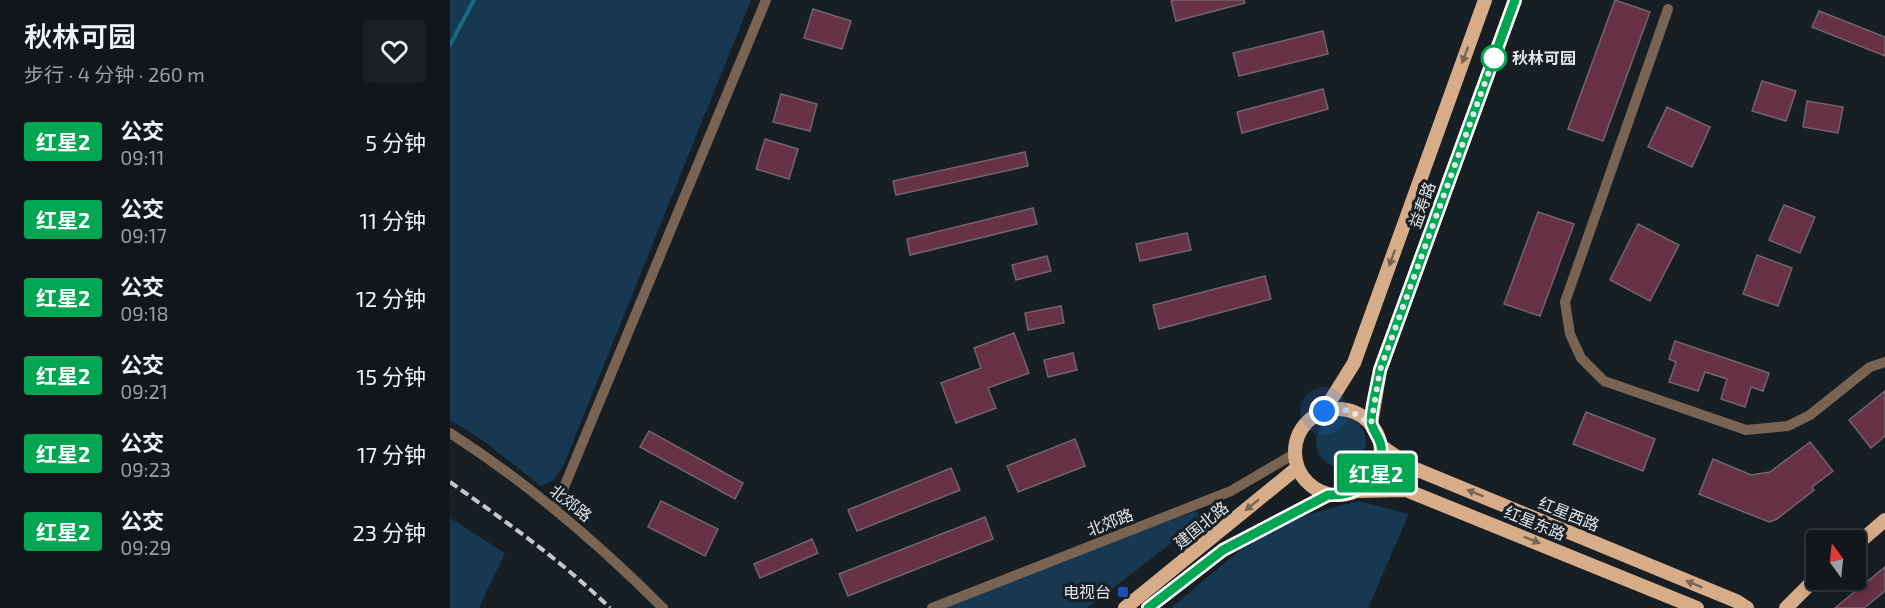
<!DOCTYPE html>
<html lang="zh">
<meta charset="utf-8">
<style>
:root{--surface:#11161b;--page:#1a1f24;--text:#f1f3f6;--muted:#9c9fa3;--line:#30353a}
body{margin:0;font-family:"Exo 2","Noto Sans SC",sans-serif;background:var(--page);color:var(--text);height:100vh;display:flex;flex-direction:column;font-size:22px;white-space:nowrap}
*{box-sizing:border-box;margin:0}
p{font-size:20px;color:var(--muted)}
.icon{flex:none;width:33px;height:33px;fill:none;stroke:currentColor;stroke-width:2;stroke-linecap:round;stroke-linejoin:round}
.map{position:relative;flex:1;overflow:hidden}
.panel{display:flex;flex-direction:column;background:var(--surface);width:450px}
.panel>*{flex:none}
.badge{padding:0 12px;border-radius:4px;font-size:21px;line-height:39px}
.needle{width:39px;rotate:345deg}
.buttons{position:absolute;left:1356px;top:530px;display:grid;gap:12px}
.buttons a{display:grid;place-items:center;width:60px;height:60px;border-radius:6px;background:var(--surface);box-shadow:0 3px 15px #0003,0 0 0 2px var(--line);font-size:30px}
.you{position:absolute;width:30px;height:30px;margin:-15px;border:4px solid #fff;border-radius:50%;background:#1a73e8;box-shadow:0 0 0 9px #1a73e833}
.map>.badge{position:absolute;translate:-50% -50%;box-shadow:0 0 0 3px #fff}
.round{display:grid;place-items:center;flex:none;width:63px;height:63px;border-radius:6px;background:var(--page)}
.overview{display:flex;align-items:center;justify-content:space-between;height:102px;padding:0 24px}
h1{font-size:28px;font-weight:600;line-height:45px}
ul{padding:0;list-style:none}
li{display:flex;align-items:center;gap:18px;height:78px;padding:0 24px}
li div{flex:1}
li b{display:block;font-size:22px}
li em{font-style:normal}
li .badge{min-width:66px;font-weight:700;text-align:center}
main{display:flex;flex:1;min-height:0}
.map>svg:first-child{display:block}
.green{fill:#163851}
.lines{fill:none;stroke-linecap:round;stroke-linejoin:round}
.stream{stroke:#176a7f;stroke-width:4}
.building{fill:#673146;stroke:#706568;stroke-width:1.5}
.minor{stroke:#796453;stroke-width:10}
.major{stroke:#d7ac89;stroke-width:14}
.rail{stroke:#c2c8cc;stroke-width:4;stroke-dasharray:9 4.5;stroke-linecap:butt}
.oneway{fill:#776556}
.line-casing{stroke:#fff;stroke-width:14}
.line{stroke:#00a651;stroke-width:9}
.walk{stroke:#e1e6ea;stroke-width:6;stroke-dasharray:0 10.8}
.stop-dot{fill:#fff;stroke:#00a651;stroke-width:3}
.transit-dot{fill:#1a4fb4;stroke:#171e24;stroke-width:2}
.labels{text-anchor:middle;stroke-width:6;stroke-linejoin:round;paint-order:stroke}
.stop-label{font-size:16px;font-weight:bold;fill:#e1e6ea;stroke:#171e24;text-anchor:start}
.street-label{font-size:16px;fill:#e1e6ea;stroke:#171e24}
.poi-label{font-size:16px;fill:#e1e6ea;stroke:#171e24;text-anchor:end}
</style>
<main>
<section class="panel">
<div class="overview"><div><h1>秋林可园</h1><p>步行 · 4 分钟 · 260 m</p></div><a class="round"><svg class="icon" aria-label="heart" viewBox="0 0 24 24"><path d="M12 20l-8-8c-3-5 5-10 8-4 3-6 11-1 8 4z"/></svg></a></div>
<ul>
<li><span class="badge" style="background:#00a651;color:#fff">红星2</span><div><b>公交</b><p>09:11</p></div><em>5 分钟</em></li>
<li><span class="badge" style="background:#00a651;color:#fff">红星2</span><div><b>公交</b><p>09:17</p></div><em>11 分钟</em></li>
<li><span class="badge" style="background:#00a651;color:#fff">红星2</span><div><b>公交</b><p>09:18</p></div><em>12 分钟</em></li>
<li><span class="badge" style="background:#00a651;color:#fff">红星2</span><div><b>公交</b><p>09:21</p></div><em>15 分钟</em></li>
<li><span class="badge" style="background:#00a651;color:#fff">红星2</span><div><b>公交</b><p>09:23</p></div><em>17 分钟</em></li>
<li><span class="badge" style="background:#00a651;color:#fff">红星2</span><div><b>公交</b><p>09:29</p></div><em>23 分钟</em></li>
</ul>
</section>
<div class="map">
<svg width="1435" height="608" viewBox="0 0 1435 608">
<rect width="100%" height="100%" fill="#171e24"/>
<g class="green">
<path d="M0,0H301L114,464L104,480L91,486L35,442L0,420Z"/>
<circle cx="891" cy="442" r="25"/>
<path d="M908,501L959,514L918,608H721L803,539L853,516Z"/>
<path d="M746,511L754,518L637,608H482Z"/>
<path d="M0,518L55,553L29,608H0Z"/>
</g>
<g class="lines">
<path class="stream" d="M0,45L24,0"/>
</g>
<g class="building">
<path d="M726,0H794L795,3L726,21L721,1Z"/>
<path d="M1165,0L1200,12L1153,141L1118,129Z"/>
<path d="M363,9L401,21L392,49L354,38Z"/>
<path d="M1369,11L1435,37V56L1362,27Z"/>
<path d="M873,31L878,54L789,76L783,53Z"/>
<path d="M1312,81L1346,91L1336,121L1302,111Z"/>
<path d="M873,89L878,109L792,133L787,112Z"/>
<path d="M331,94L367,104L360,131L323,122Z"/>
<path d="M1357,101L1393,107L1388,133L1353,127Z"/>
<path d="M1217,107L1260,127L1242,167L1198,147Z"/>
<path d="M315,139L348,149L339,179L306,169Z"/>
<path d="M575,152L578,166L446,195L443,181Z"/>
<path d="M1334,205L1365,217L1350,253L1319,240Z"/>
<path d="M583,208L587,224L460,255L457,239Z"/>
<path d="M1088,212L1124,224L1090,316L1054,304Z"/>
<path d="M1188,224L1229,245L1200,301L1160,280Z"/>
<path d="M737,233L741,250L690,261L686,244Z"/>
<path d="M1307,255L1342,268L1328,306L1293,294Z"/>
<path d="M597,256L601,271L566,280L562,265Z"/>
<path d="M815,276L821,299L709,329L703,305Z"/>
<path d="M611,306L614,323L578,330L575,313Z"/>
<path d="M564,333L579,373L538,388L546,408L506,423L491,383L531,368L524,348Z"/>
<path d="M1225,341L1319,373L1313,391L1301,387L1295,407L1271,399L1277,379L1255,372L1248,391L1219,382L1226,362L1219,359Z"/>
<path d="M623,353L627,370L598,377L594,360Z"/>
<path d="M1435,391V436L1421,448L1399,420Z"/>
<path d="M1136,412L1205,439L1193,471L1123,444Z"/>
<path d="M199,431L293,483L285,499L190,447Z"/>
<path d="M625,439L635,466L568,492L557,466Z"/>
<path d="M1360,442L1383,471L1362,487L1364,490L1327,519L1319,522L1249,494L1263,459L1301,475L1320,472Z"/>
<path d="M501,468L510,490L407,531L398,510Z"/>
<path d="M211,501L268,529L255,556L198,527Z"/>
<path d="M535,517L543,539L398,596L389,574Z"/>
<path d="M362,539L368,553L310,578L304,564Z"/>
<path d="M1435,567V591L1414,608H1385Z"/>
</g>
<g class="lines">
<g class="minor">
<path d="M1218,9L1115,302L1120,334L1131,358L1154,381L1296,430L1338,426L1360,415L1420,367L1435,362"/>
<path d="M0,433C78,483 148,543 213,608"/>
<path d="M105,509L316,0"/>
<path d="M482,608L781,491L844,454"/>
</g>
<g class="major">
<circle cx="888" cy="452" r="43"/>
<path d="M874,411L904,363L1035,0"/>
<path d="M921,424L930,370L1065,0"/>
<path d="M931,446L963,468L1286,601L1297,608"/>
<path d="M907,491L956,490L1247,608"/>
<path d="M1406,545L1435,520"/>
<path d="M675,608L847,468"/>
<path d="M698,608L773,550L878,495"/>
<path d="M1336,608L1366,578"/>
</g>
<path class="rail" d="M0,482C55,521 112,561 160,608"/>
</g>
<defs><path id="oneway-solid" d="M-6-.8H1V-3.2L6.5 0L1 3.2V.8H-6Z" transform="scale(1.5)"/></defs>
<g class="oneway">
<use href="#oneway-solid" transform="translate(1015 55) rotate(110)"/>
<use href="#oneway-solid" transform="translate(942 258) rotate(110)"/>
<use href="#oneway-solid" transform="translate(1025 493) rotate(-158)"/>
<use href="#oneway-solid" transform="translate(802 505) rotate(141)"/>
<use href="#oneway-solid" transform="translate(1082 540) rotate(22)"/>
<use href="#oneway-solid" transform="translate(1244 584) rotate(-158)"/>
</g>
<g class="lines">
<g class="line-casing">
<path id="line" d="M698,608L773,550L878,495C907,496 936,479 931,446C930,437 921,429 921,421C922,404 927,387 930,370L1065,0"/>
</g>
<use href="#line" class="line"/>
<path class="walk" d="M874,411L899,410L921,424L930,370L1044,58"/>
</g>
<circle class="stop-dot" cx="1044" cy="58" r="12"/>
<rect class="transit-dot" x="667" y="586" width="12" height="12" rx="3"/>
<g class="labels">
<g class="stop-label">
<text x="1062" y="64">秋林可园</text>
</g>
<g class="street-label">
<text transform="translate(972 205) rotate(-70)" y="6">益寿路</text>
<text transform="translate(121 503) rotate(38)" y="6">北郊路</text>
<text transform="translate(1119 514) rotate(22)" y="6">红星西路</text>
<text transform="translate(660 522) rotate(-21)" y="6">北郊路</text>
<text transform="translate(1085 523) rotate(22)" y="6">红星东路</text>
<text transform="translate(751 525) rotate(-39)" y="6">建国北路</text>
</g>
<g class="poi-label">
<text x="661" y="598">电视台</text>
</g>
</g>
</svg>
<div class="buttons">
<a><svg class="needle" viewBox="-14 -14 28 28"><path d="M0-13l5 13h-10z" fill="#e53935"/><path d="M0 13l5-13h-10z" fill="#9c9fa3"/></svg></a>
</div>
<div class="you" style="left:874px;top:411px"></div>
<b class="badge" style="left:926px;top:473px;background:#00a651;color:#fff">红星2</b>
</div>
</main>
